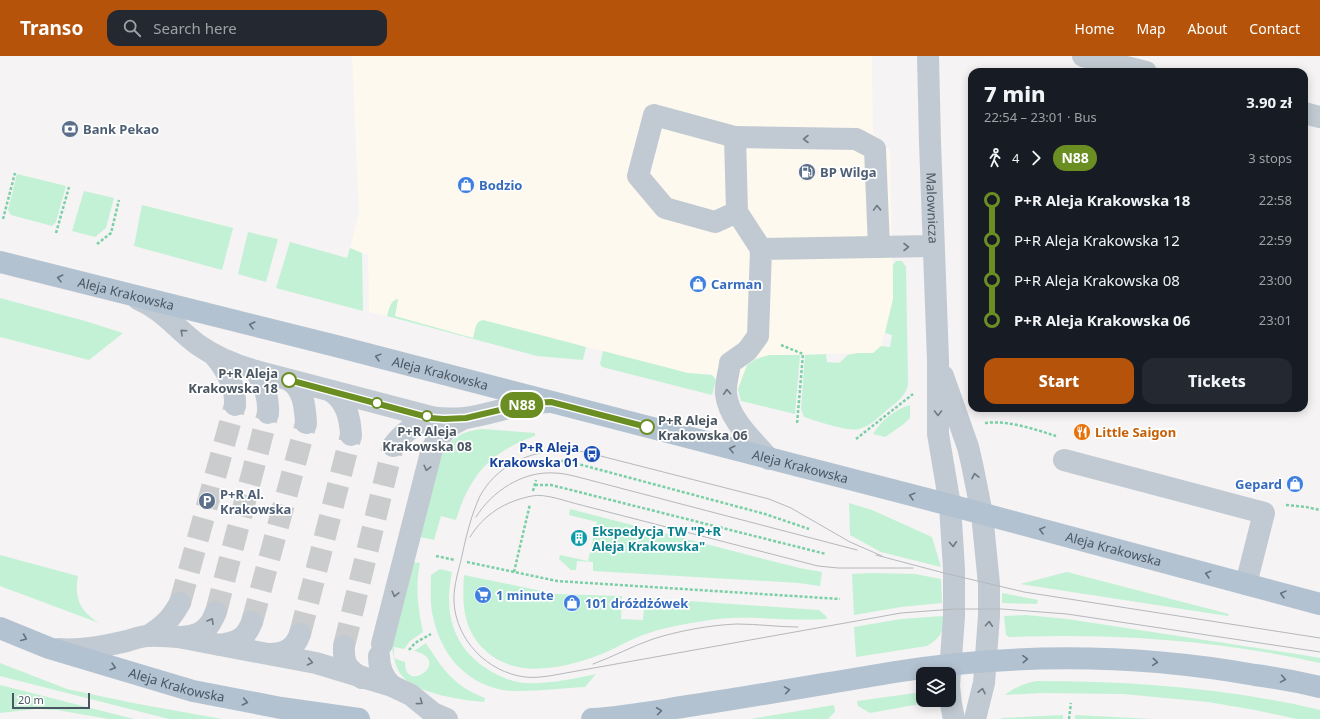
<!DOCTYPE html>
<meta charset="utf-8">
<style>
:root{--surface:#171b24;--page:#242831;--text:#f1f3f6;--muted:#9ea1a6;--accent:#b45309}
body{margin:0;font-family:"Noto Sans",sans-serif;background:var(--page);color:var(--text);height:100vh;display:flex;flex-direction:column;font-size:15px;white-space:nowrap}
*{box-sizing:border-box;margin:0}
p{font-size:13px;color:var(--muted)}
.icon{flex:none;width:22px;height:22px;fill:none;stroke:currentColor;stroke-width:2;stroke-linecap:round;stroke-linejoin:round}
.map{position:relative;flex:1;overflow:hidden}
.panel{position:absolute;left:968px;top:12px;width:340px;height:344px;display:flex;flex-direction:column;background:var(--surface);border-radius:12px;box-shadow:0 2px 10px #0003}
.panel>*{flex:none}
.badge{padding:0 8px;border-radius:13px;font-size:14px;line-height:26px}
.controls{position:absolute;left:916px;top:611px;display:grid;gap:8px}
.controls a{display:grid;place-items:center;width:40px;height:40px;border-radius:8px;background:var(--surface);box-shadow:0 2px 10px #0003;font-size:20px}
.scale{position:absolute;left:12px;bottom:10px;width:78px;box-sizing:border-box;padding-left:4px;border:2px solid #4a5661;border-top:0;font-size:11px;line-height:14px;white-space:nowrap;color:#4a5661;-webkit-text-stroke:3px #fff;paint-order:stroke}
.map>.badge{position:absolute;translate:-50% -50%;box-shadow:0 0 0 2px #fff}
.legs{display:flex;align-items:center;gap:6px;height:44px;padding:0 16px;font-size:13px}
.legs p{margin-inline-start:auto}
.overview{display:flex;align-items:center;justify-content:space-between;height:68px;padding:0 16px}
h1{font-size:22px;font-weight:800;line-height:30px}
.cta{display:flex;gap:8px;margin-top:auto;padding:8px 16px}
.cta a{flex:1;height:46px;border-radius:12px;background:var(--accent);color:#fff;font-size:16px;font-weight:800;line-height:46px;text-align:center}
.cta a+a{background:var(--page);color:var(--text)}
ul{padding:0 16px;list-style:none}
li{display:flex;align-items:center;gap:14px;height:40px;font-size:15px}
li i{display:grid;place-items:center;width:6px;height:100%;margin:0 5px;background:currentColor}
li i::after{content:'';width:10px;height:10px;margin:-5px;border:3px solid;border-radius:50%;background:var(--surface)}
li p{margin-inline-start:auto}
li:first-child i{background:linear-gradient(#0000 50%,currentColor 0)}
li:last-child i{background:linear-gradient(currentColor 50%,#0000 0)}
header{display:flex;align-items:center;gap:24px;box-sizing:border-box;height:56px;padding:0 20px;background:var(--accent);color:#fff}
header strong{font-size:19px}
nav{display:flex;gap:22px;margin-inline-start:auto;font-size:14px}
.search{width:280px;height:36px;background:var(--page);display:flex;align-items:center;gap:10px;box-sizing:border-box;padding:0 14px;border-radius:12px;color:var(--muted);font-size:15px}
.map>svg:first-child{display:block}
.commercial{fill:#fdf9ef}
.green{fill:#c3f1d5}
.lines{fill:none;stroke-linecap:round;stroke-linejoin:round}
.minor-tunnel{stroke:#caccce;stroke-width:22;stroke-dasharray:22 11;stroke-linecap:butt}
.path{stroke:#7ad0a6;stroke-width:2.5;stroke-dasharray:3 2;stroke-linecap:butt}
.minor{stroke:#c1cad2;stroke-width:22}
.major{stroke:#b3c2d1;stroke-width:22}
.tram{stroke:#b5b8bd;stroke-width:1}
.oneway{stroke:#6e7983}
.oneway2{stroke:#64717d}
.line-1-casing{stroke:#fff;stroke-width:9}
.line-1{stroke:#6b8e23;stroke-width:6}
.stop-1-dot{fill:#fff;stroke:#6b8e23;stroke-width:2}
.labels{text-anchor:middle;stroke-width:3.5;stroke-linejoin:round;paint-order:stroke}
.service-label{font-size:13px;font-weight:bold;fill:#4e5e75;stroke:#fff;text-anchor:start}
.shop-label{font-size:13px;font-weight:bold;fill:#366cbe;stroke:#fff;text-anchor:start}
.street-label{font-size:13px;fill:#4a5661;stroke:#fff}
.stop-label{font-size:13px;font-weight:bold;fill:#4a5661;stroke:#fff;text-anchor:end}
.food-label{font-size:13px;font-weight:bold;fill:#c56008;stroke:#fff;text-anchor:start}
.transit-label{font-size:13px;font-weight:bold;fill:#164399;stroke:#fff;text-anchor:end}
.culture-label{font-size:13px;font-weight:bold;fill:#0d838f;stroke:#fff;text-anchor:start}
</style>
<header>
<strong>Transo</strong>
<div class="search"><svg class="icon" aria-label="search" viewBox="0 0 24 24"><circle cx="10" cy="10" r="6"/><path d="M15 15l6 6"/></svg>Search here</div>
<nav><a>Home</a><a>Map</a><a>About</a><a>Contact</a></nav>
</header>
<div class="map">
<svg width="1320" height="663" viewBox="0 0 1320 663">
<rect width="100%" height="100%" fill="#f5f3f3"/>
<path class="commercial" d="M352,0H872L873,77L890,95L893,243L881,290L873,297L769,299L756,303L747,310L738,333L715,326L716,324L710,318L688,317L483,264L477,267L473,282L395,260L398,243L392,246L387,260L369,256L368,199L350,192L359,156Z"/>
<g class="green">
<path d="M17,118L66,130L56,166L52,170L11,159L8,154Z"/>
<path d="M84,135L114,142L106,172L95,181L72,175Z"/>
<path d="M142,149L233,172L222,214L134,190Z"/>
<path d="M248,176L278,183L266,226L238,218Z"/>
<path d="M290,186L347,202L350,192L362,197L363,255L276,232Z"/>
<path d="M896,205H902L906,211L908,329C905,341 897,346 887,354C879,361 870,370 859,373C847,376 817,365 804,361L801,353L805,299L826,298L827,306L839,307L848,299L858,297H873L881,290L890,291L892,279L885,277L893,243V209Z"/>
<path d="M0,242L85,265L123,277L89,304L0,281Z"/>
<path d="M398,243L395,260L473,282C475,275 475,265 483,264L586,291L583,304L537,300L387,260C389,254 390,244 398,243Z"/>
<path d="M603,295L688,317L712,319L716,324L712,339L602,311L600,308Z"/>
<path d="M769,299H800L795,358L741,345L738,333L747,309L756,303Z"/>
<path d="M910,349V362L904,368L885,381L873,378C881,365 895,353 910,349Z"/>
<path d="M482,373L535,377V380C490,396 470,419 456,464L441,460L434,484L420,481L441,399C450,382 463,375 482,373Z"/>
<path d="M849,447L872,454L932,481L941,511L881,496L850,479Z"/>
<path d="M570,453L799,512L822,516L820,530L799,527L593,515V506L577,505L576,514H571L559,503L560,499L588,505L597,466L569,459Z"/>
<path d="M0,499L78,520C74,542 80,555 99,567L0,530Z"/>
<path d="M413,506L420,507C415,529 418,554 423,576L410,585L404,593L394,591V601L396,603L405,606C404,640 454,604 414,595L426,587C443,614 454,630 485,642L484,646C462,644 418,638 403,621C396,614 393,600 392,590Z"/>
<path d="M440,513L452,516C443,559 454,595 494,617C504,622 515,627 526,627C549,628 573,623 596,618L585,631C563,632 540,635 518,635C513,635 507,635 503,634C462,626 439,595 432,556C430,544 431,531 431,519Z"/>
<path d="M1067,516L1229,558L1228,560L1020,528Z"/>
<path d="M872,517L915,518L941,523L942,547L901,551L854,559L852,518Z"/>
<path d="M464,519L556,538L622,540L621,563L643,564L645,542L819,554L826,560L827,563C795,565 764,561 733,562C719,562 704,565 691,567C673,570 655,574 638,581C625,586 613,594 599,599C564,612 518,623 487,596C463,575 462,549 464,519Z"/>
<path d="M1002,537L1038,544L1037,548L1002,547Z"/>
<path d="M1026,559L1067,563L1303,599L1320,602V607C1218,584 1113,577 1009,581L1006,579L1004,560Z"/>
<path d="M943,560C943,577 942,580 927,590L856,601L854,571L901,563Z"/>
<path d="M0,607L67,633L133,647L222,663H169L0,620Z"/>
<path d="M1037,625C1132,625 1227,632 1320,654V663H1297L1255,654L1208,646L1123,638L1041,637L1005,639C1014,631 1026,627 1037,625Z"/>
<path d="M0,629L134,663H109L57,654L35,653L0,657Z"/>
<path d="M915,637L923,639V644H929L931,646L870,657L858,650L857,645Z"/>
<path d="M834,649L835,656L828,663H750Z"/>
<path d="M1063,659V663H1000L1002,662Z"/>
<path d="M1075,659L1153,663H1075Z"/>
</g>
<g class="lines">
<g class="minor-tunnel">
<path d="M180,547L235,349"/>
<path d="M216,556L268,357"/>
<path d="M252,566L306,367"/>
<path d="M300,578L351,379"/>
<path d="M344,590L393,390"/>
</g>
<g class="path">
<path d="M3,163L15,117"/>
<path d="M56,177L69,131"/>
<path d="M97,188L111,177L119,144"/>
<path d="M781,289L803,298L797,368"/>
<path d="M985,367C1008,364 1034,373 1056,380"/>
<path d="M856,383L913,338"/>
<path d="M539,412L540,408L561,405L582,409L765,458L809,473"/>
<path d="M535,429H551L575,435L826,498"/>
<path d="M533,435L536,424"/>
<path d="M1286,449L1306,451L1320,454"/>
<path d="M436,500L455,504"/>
<path d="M467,506L557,525L840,543"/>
<path d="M514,516L530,448"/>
<path d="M409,594L415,587L431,578"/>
<path d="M1069,663L1071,647"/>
</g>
<g class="minor">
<path id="s1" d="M928,0L930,86L938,304V378L950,449L954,513V560L949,630L951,648L954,663"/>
<path d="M1083,0L1146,16"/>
<path d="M1304,57L1320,61"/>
<path d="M735,81L856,83L875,93L879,191"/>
<path d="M737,156L715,166L665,152L638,120L654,59L735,81L737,156L761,193"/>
<path d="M138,243C162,253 177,273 197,288C215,301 235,309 256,315L431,361C442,363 453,363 465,362C493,358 520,346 550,346"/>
<path d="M214,299C226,313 236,330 235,349"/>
<path d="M256,315C264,329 269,341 268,357"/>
<path d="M943,320L968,391L972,408L982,458L989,528V560L984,627L975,663"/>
<path d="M289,324C304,333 305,352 306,367"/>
<path d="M331,335C346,345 350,361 351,379"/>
<path d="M393,390C403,376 415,368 431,361"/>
<path d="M769,403C753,384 729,364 726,338C725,328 729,317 730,307L747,295L758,280L761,193L933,190"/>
<path d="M1064,404L1264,457L1246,528"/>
<path d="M148,580C165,569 170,564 180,547"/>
<path d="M178,581L316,607L392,630L411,639L433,657L447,663"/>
<path d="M382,588L432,393C439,378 450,368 465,362"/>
<path d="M220,589C238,586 246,582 252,566"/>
<path d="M344,590C343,608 347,613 362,622"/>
<path d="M58,593C81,595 105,590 127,585C134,583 141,580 148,580C165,578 183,585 199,577C209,572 212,565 216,556"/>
<path d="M272,598C286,597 295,592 300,578"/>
<path d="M379,600C379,612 383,622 392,630"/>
</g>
<g class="major">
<path id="s2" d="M0,206L336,290L950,449L1320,548"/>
<path id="s3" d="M0,572L49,592L193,635L281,652L359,663"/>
<path d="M592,663C627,661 661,654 695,649C761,639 828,627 895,616C1014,597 1136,598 1255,619C1277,622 1299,626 1320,631"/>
</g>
<g class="tram">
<path d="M476,461C492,435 523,415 554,417C562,417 570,419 578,421L857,494"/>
<path d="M470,481C484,458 506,445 532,440C545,437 568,446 581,449L818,510L838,512H913"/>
<path d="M876,499L944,517L1024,536L1320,582"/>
<path d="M882,500L850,486L791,452L769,443L585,396C545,389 500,403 480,440C472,457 467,477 463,495C460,511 453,529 454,546C456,584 487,616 525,621C533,622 541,621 549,620L901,557L954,553H1002L1067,558L1320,596"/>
<path d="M593,608C613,601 632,590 653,583C678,575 710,569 737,568C758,568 778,571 798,571"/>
</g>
</g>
<defs><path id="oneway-chevron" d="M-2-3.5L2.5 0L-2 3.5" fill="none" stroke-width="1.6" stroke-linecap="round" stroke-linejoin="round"/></defs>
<g class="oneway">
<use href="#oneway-chevron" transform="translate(806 83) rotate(-180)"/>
<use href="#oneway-chevron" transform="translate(877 152) rotate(-92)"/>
<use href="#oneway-chevron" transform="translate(906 191)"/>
<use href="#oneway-chevron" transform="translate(183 276) rotate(-138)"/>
<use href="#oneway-chevron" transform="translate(727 336) rotate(-94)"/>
<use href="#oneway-chevron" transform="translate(938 357) rotate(90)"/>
<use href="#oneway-chevron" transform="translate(427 412) rotate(104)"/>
<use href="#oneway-chevron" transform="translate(975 420) rotate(-102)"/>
<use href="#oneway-chevron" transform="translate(953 488) rotate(86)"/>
<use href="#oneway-chevron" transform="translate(395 538) rotate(104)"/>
<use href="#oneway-chevron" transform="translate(211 565) rotate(-60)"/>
<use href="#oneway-chevron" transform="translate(989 568) rotate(-86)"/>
<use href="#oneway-chevron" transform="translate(310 606) rotate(12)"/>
<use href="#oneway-chevron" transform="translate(982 635) rotate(-78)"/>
<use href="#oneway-chevron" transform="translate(420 646) rotate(36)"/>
</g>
<g class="oneway2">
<use href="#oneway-chevron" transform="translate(60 222) rotate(-166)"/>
<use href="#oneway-chevron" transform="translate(252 269) rotate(-166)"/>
<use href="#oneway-chevron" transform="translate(378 301) rotate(-165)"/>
<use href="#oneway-chevron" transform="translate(732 393) rotate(-166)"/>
<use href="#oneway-chevron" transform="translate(912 440) rotate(-165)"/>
<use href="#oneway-chevron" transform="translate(1042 474) rotate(-165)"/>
<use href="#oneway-chevron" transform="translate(1208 518) rotate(-165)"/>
<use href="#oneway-chevron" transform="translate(1283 538) rotate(-165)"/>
<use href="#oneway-chevron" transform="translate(24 582) rotate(23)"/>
<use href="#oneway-chevron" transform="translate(1025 603) rotate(-3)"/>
<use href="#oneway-chevron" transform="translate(1155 606) rotate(5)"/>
<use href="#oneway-chevron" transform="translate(113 611) rotate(16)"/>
<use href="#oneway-chevron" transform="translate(1283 623) rotate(10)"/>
<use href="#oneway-chevron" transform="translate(787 634) rotate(-9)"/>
<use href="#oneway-chevron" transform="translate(245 646) rotate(12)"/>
<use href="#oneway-chevron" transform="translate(659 655) rotate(-8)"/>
</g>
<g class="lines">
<g class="line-1-casing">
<path id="line-1" d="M289,324L431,362L444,363L466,362L530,347L551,346L647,371"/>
</g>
<use href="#line-1" class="line-1"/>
</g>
<defs>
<g id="bank-disc" transform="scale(0.9)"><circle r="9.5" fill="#5c6f8a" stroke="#fff"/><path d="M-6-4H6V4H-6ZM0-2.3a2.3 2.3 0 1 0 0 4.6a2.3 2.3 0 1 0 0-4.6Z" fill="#fff"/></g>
<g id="fuel-disc" transform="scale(0.9)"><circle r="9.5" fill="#5c6f8a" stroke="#fff"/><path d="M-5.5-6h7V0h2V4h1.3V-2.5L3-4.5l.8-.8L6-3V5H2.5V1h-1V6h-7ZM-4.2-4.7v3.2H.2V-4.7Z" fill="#fff"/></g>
<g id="shop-disc" transform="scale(0.9)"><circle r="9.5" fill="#3f7fe0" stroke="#fff"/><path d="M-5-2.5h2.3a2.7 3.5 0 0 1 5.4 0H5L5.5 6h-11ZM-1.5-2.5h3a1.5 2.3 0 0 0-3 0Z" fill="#fff"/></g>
<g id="restaurant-disc" transform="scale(0.9)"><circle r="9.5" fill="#e8710a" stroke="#fff"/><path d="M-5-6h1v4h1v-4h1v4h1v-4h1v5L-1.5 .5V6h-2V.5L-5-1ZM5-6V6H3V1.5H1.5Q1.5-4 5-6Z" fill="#fff"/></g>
<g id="bus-disc" transform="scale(0.9)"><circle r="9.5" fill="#1a4fb4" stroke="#fff"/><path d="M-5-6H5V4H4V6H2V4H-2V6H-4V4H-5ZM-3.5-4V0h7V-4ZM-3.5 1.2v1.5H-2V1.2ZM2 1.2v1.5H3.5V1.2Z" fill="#fff"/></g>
<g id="parking-disc" transform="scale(0.9)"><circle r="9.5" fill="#5c6f8a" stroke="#fff"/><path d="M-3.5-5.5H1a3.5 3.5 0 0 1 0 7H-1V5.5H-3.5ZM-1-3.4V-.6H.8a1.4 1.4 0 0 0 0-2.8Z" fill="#fff"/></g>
<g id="building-disc" transform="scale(0.9)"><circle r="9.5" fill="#0f9aa8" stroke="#fff"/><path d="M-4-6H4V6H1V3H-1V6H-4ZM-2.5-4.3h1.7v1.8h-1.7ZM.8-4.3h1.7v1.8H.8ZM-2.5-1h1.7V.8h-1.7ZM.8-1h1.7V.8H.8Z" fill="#fff"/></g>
<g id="supermarket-disc" transform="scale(0.9)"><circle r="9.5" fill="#3f7fe0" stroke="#fff"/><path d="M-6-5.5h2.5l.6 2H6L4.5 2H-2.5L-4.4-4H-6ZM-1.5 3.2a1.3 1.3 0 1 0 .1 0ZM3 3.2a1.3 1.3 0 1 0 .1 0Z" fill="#fff"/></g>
</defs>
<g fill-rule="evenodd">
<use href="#bank-disc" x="70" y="73"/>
<use href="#fuel-disc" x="807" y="116"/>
<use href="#shop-disc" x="466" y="129"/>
<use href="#shop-disc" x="698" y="228"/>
<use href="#restaurant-disc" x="1082" y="376"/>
<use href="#bus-disc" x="592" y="398"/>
<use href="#shop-disc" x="1295" y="428"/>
<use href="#parking-disc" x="207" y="445"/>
<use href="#building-disc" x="579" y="482"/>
<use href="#supermarket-disc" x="483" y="539"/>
<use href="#shop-disc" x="572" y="547"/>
</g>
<g class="stop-1-dot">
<circle cx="289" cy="324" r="7"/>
<circle cx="377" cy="347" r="5"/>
<circle cx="427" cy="360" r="5"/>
<circle cx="647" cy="371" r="7"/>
</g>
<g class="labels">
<g class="service-label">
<text x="83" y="78">Bank Pekao</text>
<text x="820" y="121">BP Wilga</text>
<text x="220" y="443">P+R Al.<tspan x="220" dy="15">Krakowska</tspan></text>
</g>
<g class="shop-label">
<text x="479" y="134">Bodzio</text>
<text x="711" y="233">Carman</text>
<text x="1282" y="433" text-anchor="end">Gepard</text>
<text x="496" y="544">1 minute</text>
<text x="585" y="552">101 dróżdżówek</text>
</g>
<g class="street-label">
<text dy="5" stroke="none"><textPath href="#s1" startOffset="152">Malownicza</textPath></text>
<text dy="5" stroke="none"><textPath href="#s2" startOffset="130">Aleja Krakowska</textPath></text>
<text dy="5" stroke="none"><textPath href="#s2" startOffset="454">Aleja Krakowska</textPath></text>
<text dy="5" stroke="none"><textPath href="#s2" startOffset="826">Aleja Krakowska</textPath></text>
<text dy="5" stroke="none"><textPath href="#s2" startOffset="1150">Aleja Krakowska</textPath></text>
<text dy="5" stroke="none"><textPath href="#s3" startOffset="186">Aleja Krakowska</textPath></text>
</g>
<g class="stop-label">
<text x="278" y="322">P+R Aleja<tspan x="278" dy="15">Krakowska 18</tspan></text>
<text x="658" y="369" text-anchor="start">P+R Aleja<tspan x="658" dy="15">Krakowska 06</tspan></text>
<text x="427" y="380" text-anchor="middle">P+R Aleja<tspan x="427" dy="15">Krakowska 08</tspan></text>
</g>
<g class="food-label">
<text x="1095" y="381">Little Saigon</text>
</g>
<g class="transit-label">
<text x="579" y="396">P+R Aleja<tspan x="579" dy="15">Krakowska 01</tspan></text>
</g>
<g class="culture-label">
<text x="592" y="480">Ekspedycja TW "P+R<tspan x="592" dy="15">Aleja Krakowska"</tspan></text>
</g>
</g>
</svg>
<div class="controls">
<a><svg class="icon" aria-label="layers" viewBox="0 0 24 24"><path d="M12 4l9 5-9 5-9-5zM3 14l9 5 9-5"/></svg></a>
</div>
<div class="scale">20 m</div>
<b class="badge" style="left:522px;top:349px;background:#6b8e23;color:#fff">N88</b>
<section class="panel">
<div class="overview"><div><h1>7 min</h1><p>22:54 – 23:01 · Bus</p></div><b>3.90 zł</b></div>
<div class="legs"><svg class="icon" aria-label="walk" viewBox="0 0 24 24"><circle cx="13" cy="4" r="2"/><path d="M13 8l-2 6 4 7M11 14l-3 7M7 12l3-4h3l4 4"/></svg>4<svg class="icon" aria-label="forward" viewBox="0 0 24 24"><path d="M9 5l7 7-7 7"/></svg><b class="badge" style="background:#6b8e23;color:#fff">N88</b><p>3 stops</p></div>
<ul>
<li><i style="color:#6b8e23"></i><b>P+R Aleja Krakowska 18</b><p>22:58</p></li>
<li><i style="color:#6b8e23"></i><span>P+R Aleja Krakowska 12</span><p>22:59</p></li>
<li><i style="color:#6b8e23"></i><span>P+R Aleja Krakowska 08</span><p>23:00</p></li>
<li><i style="color:#6b8e23"></i><b>P+R Aleja Krakowska 06</b><p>23:01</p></li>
</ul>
<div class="cta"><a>Start</a><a>Tickets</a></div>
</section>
</div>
